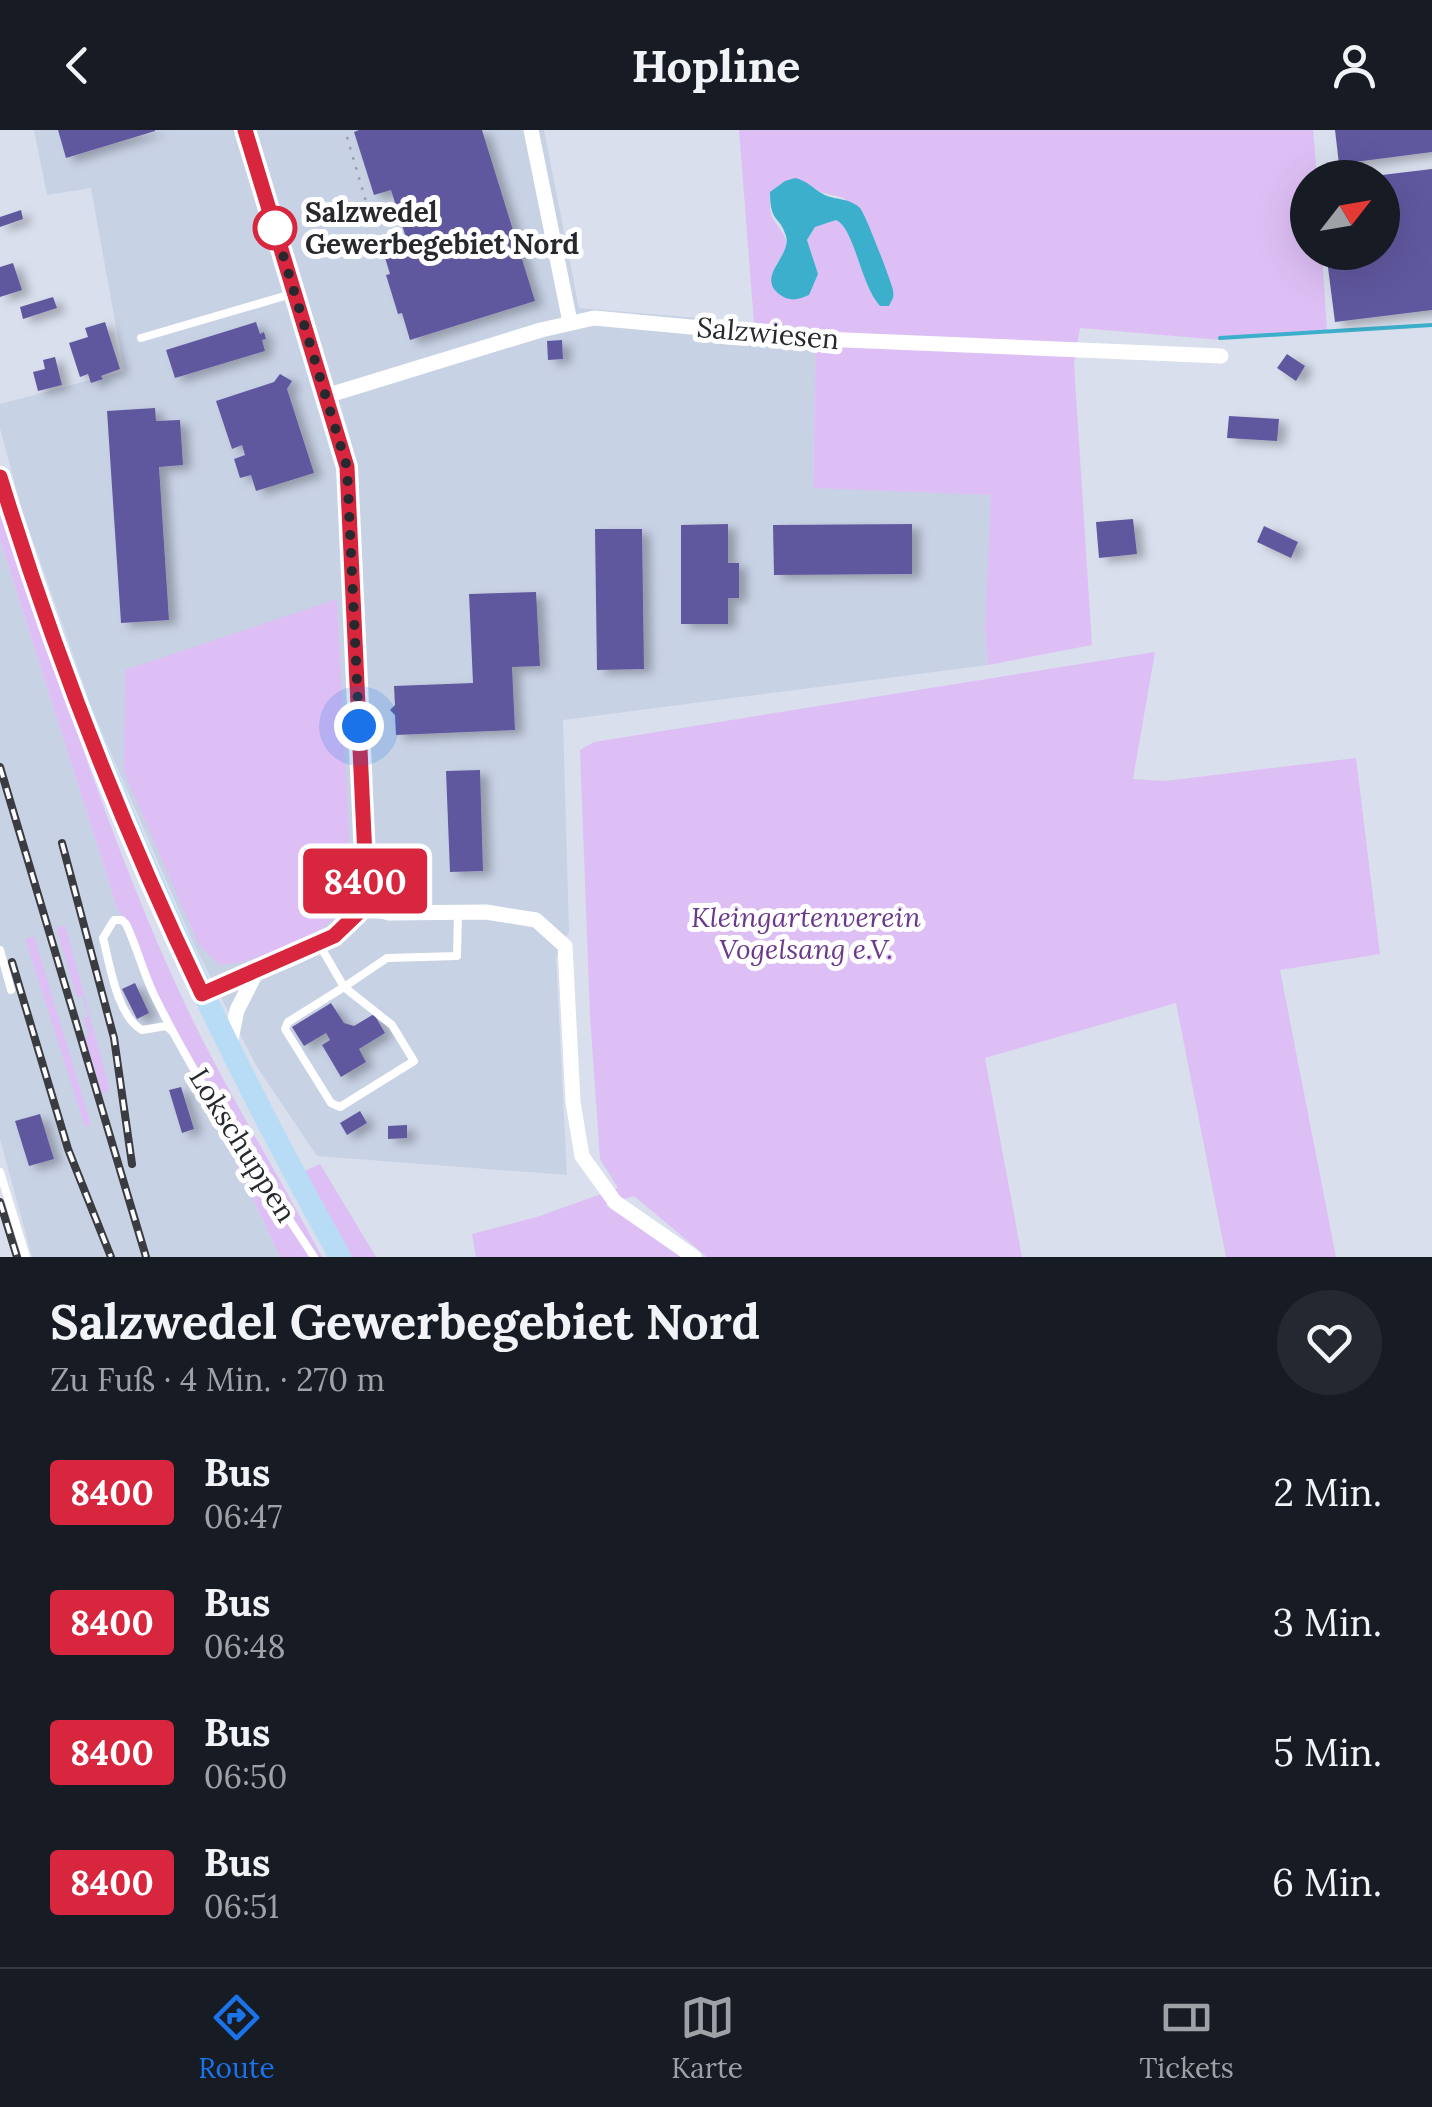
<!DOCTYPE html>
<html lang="de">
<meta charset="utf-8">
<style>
:root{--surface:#171b24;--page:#242831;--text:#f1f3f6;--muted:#9ea1a6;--line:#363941;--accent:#1a73e8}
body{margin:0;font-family:Lora,serif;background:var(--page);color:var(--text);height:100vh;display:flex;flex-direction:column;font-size:38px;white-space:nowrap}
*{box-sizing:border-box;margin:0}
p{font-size:32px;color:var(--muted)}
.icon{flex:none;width:55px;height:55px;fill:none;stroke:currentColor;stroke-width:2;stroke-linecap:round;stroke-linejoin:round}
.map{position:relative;height:1127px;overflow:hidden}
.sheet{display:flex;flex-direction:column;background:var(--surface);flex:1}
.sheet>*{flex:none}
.badge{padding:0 20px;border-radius:8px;font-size:35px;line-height:65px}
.needle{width:65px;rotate:59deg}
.tools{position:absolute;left:1290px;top:30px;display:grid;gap:20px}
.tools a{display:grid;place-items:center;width:110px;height:110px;border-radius:50%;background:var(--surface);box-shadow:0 10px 40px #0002;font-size:50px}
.you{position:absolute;width:50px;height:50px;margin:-25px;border:8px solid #fff;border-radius:50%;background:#1a73e8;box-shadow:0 0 0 15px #1a73e833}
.map>.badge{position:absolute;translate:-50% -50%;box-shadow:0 0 0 5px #fff}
.round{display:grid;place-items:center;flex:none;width:105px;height:105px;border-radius:52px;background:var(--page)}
.overview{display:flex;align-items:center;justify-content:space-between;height:170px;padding:0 50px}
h1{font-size:48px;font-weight:700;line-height:75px}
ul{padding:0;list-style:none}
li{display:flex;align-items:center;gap:30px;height:130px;padding:0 50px}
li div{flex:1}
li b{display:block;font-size:38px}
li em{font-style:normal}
li .badge{min-width:110px;font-weight:700;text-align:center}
header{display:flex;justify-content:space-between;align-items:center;height:130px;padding:0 50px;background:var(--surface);font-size:45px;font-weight:700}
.tabs{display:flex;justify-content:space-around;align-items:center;height:140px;border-top:2px solid var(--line);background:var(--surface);font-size:28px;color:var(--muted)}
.tabs a{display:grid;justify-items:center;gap:5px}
.tabs .active{color:var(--accent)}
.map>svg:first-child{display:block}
.built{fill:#c8d2e5}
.green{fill:#debff5;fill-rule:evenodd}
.water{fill:#3cafcc}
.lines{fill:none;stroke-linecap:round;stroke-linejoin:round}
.stream{stroke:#3cafcc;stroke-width:4}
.building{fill:#61599f;filter:url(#shadow)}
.path{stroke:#989da8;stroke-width:2.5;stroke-dasharray:2.5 8;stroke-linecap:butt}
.service{stroke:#fff;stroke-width:8}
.minor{stroke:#fff;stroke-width:15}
.primary{stroke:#b9dcf6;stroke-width:22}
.rail-casing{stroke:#3a3c42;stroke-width:8}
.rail{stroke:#fff;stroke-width:4;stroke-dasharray:11;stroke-linecap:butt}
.line-casing{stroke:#fff;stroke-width:22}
.line{stroke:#d7263d;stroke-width:15}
.walk{stroke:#27292e;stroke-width:10;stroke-dasharray:0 18}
.stop-dot{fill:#fff;stroke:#d7263d;stroke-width:5}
.labels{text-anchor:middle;stroke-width:10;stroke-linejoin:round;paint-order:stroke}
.stop-label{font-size:28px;font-weight:bold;fill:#27292e;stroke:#fff;text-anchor:start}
.street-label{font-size:28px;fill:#27292e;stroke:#fff}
.park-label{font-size:28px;font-style:italic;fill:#6b388c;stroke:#fff}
</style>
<header><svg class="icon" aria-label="back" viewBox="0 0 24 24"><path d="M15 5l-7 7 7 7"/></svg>Hopline<svg class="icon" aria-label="person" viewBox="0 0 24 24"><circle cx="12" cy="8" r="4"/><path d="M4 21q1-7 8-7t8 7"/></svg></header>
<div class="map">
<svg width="1432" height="1127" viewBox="0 0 1432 1127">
<defs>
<filter id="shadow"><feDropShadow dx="8" dy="4.5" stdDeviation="5" flood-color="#0004"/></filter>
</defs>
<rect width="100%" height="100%" fill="#d9dfed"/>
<g class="built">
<path d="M34,0H544L579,178L816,198L813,357L992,365L985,498L988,535L563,590L569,802L556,828L567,1045L317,1026L257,937L194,815L94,584L21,377L0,298V274L124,241L91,58L47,65Z"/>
<path d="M0,409L116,775L280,1127H32L0,1009Z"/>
</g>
<g class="green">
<path d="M739,0H1313L1317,47L1308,48V122L1322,123L1327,202L1221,210L1080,198L1074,234L1092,515L988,535L985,498L991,365L813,358L816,199L754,193ZM771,62H820L844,68L874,115L893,162L880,176C860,154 855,99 836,90L815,97L807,110L818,144L775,136C793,112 787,110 773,89C769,81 770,71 771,62Z"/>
<path d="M0,371C56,540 109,711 184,872C225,959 277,1042 322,1127H280L116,775L0,409Z"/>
<path d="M337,469L352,762C347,770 341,781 334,788C306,814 256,833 219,835L198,813L124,642L125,540Z"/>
<path d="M1155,522L1133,649L1165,651L1356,628L1380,824L1280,840L1336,1127H1226L1176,873L985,928L1022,1127H707L634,1066L605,1075L684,1127H476L472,1104L537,1087L618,1058L600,1029L590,886L580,620L594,612Z"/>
<path d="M65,795L110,960L102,964L84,906L88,904L83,888L88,886L82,866L77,867L56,798Z"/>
<path d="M34,806L91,994L85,997L25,809Z"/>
<path d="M320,1034L376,1127H351L303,1042Z"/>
</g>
<path class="water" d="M795,48C808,51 812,58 823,64C836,71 848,67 860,78C865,83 891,151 893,160C894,169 893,167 889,176H880C860,154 855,99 836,90L815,97L807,110L818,144L809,165C797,170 790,172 779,164C756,146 792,126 786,106C780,85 770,94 770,62L785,51Z"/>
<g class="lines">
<path class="stream" d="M1220,208L1432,195"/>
</g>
<g class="building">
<path d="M58,0H155V1L66,28Z"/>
<path d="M359,0H482L535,171L410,210L402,183L398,184L386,145L390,144L383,121L408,114L391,60L374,65L354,2Z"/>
<path d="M1335,0H1432V22L1339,34Z"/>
<path d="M1432,39V180L1335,192L1326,122H1382V45Z"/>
<path d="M21,80L23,89L0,97V87Z"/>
<path d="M13,133L22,160L0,167V137Z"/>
<path d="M53,167L57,178L23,189L20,177Z"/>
<path d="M105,192L120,239L101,246L103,249L91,253L88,244L80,247L69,213L88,207L85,198Z"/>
<path d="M256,192L260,204L264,202L266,209L262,210L265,221L175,248L166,220Z"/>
<path d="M562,210L563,229L548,230L547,211Z"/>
<path d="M1287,224L1305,236L1296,251L1277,238Z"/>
<path d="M55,227L62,255L38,261L33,242L45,239L43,230Z"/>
<path d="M280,244L292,251L287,259L314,343L256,361L251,345L240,348L234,329L245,325L242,315L232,319L216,271L274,252Z"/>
<path d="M155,278L156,291L180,290L183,335L159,337L169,490L121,493L107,281Z"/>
<path d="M1229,286L1279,289L1277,311L1227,308Z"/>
<path d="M1133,389L1137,424L1099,428L1096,392Z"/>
<path d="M728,394V433H739V468H728V494H681V395Z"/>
<path d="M912,394V444L774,445L773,395Z"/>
<path d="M1264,396L1298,412L1291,428L1257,412Z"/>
<path d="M595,399H642L644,539L597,540Z"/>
<path d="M536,462L540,536L512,537L515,600L396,605L395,585L390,580L395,575L394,556L473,553L469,464Z"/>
<path d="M480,640L483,741L450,742L446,641Z"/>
<path d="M135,853L149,883L137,889L122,859Z"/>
<path d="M331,873L344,893L354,896L374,884L385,903L359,919L366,932L341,947L322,915L330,910L326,903L304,916L292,897Z"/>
<path d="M181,957L194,999L182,1003L169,960Z"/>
<path d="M360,981L367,993L347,1005L340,993Z"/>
<path d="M40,984L54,1029L29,1036L15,991Z"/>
<path d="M407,995V1008L388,1009V996Z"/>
</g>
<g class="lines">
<path class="path" d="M347,7L367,75"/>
<g class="service">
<path d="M141,208L295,163"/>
<path d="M319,814L344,857L288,892L285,899L331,973L340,977L414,931L392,895L344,857L387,828L457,826L458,783"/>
<path d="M0,820L11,860"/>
<path d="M173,902L166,896L142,900C117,886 110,835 103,808L114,790H122L126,794C137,817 143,842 154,865C199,957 258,1042 314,1127"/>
<path d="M0,1042L26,1127"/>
</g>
<g class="minor">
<path d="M531,0L570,192"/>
<path d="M326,266L541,200L594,188L822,209L1221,226"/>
<path d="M361,776L389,783L486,782L536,790L565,816L573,972L582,1026L615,1072L694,1127"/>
<path d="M202,863C252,840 359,820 365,756L347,337L245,0"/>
<path d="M229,919L237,880L257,841"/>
</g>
<path class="primary" d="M0,347C84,619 201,878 340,1127"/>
<g class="rail-casing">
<g id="rail">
<path d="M0,637L146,1127"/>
<path d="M62,713L114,908L132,1034"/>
<path d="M12,832L68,1019L111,1127"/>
<path d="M0,1072L17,1127"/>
</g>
</g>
<use href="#rail" class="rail"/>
</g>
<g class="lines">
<g class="line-casing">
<path id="line" d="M0,347C54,523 122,697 202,864L334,806L359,782L366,749L347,337L245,0"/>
</g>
<use href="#line" class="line"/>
<path class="walk" d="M275,98L274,95L347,337L359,596"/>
</g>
<circle class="stop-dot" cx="275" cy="98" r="20"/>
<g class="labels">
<g class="stop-label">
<text x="305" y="92">Salzwedel<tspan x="305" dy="32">Gewerbegebiet Nord</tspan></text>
</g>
<g class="street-label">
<text transform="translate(768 203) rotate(5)" y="10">Salzwiesen</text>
<text transform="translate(243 1015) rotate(58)" y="10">Lokschuppen</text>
</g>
<g class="park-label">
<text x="806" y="797">Kleingartenverein<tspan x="806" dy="32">Vogelsang e.V.</tspan></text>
</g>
</g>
</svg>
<div class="tools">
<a><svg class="needle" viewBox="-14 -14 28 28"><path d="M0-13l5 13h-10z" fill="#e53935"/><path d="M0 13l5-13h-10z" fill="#9ea1a6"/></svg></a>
</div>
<div class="you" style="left:359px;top:596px"></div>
<b class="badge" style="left:365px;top:751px;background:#d7263d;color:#fff">8400</b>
</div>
<section class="sheet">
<div class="overview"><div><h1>Salzwedel Gewerbegebiet Nord</h1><p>Zu Fuß · 4 Min. · 270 m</p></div><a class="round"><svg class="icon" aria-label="heart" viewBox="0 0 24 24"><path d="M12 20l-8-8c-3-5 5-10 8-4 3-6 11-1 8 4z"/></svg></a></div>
<ul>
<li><span class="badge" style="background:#d7263d;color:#fff">8400</span><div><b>Bus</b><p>06:47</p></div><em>2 Min.</em></li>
<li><span class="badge" style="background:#d7263d;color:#fff">8400</span><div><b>Bus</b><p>06:48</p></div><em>3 Min.</em></li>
<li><span class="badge" style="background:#d7263d;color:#fff">8400</span><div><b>Bus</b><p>06:50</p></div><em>5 Min.</em></li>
<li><span class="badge" style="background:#d7263d;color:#fff">8400</span><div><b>Bus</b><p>06:51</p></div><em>6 Min.</em></li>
</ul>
</section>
<nav class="tabs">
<a class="active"><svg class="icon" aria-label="directions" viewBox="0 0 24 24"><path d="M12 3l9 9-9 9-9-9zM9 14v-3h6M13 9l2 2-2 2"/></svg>Route</a>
<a><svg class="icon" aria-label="map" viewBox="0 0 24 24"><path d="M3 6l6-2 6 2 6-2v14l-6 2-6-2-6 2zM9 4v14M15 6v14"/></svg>Karte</a>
<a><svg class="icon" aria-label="tickets" viewBox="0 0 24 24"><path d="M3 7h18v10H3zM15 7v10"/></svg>Tickets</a>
</nav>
